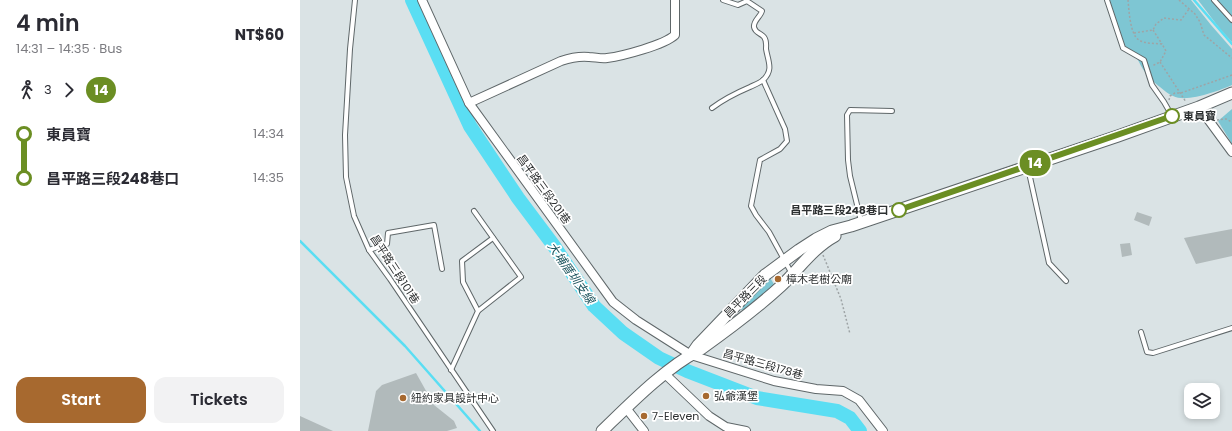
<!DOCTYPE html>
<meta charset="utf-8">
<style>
:root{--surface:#fff;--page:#f2f2f3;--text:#2b2b33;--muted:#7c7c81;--accent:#a7692f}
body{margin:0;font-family:Poppins,"Noto Sans TC",sans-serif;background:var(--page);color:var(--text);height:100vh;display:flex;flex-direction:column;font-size:15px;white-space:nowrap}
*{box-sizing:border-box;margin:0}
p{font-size:13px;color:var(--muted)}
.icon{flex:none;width:22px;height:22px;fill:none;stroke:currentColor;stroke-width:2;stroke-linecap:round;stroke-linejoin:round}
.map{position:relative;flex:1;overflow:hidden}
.panel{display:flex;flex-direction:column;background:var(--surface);width:300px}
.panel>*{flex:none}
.badge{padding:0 8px;border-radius:13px;font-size:14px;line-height:26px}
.fabs{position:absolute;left:884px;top:383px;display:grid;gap:8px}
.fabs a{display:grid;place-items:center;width:36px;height:36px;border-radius:8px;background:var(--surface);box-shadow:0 2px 6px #0003;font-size:20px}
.map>.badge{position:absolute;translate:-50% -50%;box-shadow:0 0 0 2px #fff}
.legs{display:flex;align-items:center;gap:6px;height:44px;padding:0 16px;font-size:13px}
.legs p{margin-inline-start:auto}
.overview{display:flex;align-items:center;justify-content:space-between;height:68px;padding:0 16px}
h1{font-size:22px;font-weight:600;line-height:30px}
.action{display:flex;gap:8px;margin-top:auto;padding:8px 16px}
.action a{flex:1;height:46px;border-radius:12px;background:var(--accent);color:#fff;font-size:16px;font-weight:600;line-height:46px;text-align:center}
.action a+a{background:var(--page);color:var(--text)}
ul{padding:0 16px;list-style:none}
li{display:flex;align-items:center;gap:14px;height:44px;font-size:15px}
li i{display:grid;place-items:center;width:6px;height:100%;margin:0 5px;background:currentColor}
li i::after{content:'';width:10px;height:10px;margin:-5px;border:3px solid;border-radius:50%;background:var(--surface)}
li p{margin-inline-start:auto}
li:first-child i{background:linear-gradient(#0000 50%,currentColor 0)}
li:last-child i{background:linear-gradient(currentColor 50%,#0000 0)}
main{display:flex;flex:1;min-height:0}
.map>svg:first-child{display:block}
.green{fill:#7ec6d3}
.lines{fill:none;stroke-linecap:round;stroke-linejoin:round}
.stream{stroke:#5adef3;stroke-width:2.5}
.river{stroke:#5adef3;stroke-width:14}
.building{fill:#b1babb}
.lane-casing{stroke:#5f6769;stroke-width:6}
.street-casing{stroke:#5f6769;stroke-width:10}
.secondary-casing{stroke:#5f6769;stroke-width:13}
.path{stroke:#9ea4a6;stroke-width:1.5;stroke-dasharray:2 2;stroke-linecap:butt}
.lane{stroke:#fff;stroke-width:4}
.street{stroke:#fff;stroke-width:8}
.secondary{stroke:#fff;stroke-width:11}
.line-1-casing{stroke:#fff;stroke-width:9}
.line-1{stroke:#6b8e23;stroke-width:6}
.stop-1-dot{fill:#fff;stroke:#6b8e23;stroke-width:2}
.poi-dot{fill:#a7692f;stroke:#fff;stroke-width:1.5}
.labels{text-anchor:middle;stroke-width:3.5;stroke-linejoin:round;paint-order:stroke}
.stop-label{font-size:11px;font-weight:bold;fill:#2d3031;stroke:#fff;text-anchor:start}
.street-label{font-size:11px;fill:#2d3031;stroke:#fff}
.poi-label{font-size:11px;fill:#2d3031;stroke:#fff;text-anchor:start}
.water-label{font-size:12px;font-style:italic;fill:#1c545d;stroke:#fff}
</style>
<main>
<section class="panel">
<div class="overview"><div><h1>4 min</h1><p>14:31 – 14:35 · Bus</p></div><b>NT$60</b></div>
<div class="legs"><svg class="icon" aria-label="walk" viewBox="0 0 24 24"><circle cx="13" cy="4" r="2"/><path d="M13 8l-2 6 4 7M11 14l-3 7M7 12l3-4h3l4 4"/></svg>3<svg class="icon" aria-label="forward" viewBox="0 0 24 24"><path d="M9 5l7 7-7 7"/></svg><b class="badge" style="background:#6b8e23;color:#fff">14</b></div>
<ul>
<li><i style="color:#6b8e23"></i><b>東員寶</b><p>14:34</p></li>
<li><i style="color:#6b8e23"></i><b>昌平路三段248巷口</b><p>14:35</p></li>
</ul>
<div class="action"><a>Start</a><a>Tickets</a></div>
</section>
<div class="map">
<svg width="932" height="431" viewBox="0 0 932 431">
<rect width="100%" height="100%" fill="#dae3e5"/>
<g class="green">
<path d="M808,0H891L911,25L932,49V85C918,91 887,103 873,96C868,94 864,90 860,87C855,83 848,78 845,72C837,61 840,57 825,50Z"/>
<path d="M898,0H932V42L920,29Z"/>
<path d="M932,109V144L918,121Z"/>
<path d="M469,276L475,286C468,292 449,311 440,310V306Z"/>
</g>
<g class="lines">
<g class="stream">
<path d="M894,0L932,44"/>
<path d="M0,241L105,346L180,431"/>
</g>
<path class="river" d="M112,0L170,126L218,198L254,246L294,306L323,333L359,358L387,371L457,398L537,411L550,418L560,431"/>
</g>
<g class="building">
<path d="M837,212L852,217L849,226L834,220Z"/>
<path d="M932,229V256L896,264L884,238Z"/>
<path d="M830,243L832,255L822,257L820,244Z"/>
<path d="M116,373L134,405L154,421L157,428L147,431H68L76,391L82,385Z"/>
<path d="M0,416L33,431H0Z"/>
</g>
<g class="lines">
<g class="lane-casing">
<g id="lane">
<path d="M55,0L50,49L45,135L46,177L54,216L69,250L90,279L193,431"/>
<path d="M807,0L823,48L844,60L852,85L864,102L872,116"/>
<path d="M914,0L932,20"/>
<path d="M463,80L485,129L487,141L480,149L460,160L451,206L456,215L469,232L492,274"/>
<path d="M412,108C424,99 436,93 450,87C454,85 460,83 463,80C474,70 468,61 466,49C466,45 467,41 464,37C461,33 455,33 454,27C453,21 461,16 462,11L447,1L438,5L423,0"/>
<path d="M728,168L749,263L766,281"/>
<path d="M174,211L221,277L178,311"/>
<path d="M561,221L550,176L548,160L547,115L550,110L592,111"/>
<path d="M69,250L87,244L88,233L134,225L142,269"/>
<path d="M841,332L847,352L853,353L932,328"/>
<path d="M151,370L178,311L163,282L162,261L193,238"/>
</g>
</g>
<g class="street-casing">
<g id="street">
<path d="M122,0L169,103L313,302L336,320L391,355L474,381L516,389L543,391L559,400L583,431"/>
<path d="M169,103L261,61C270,58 279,56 289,57C295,57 301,59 307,58C323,56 364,45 375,35V0"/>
<path d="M899,107L932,152"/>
<path d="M365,374L409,416L426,427L446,431"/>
<path d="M326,408L344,431"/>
</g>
</g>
<g class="secondary-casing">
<g id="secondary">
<path d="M391,355L398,345L465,275L499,250L516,239L532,231L551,226L818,136L899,107L932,93"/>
<path d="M302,431C332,402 364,369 401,349C429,329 456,309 481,286C499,269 513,248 535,236"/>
</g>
</g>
<g class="path">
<path d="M828,0C829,10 830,35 839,40C845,44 854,43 862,44L866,51L860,62L852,66"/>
<path d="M879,0L895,14L900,22L904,35L932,58"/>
<path d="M853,30L862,44"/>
<path d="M834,33L853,30L856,24L864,18L881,20L889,9"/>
<path d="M860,62L886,102"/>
<path d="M869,100L870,96L875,93H881L932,75"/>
<path d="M917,120L926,119L932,122"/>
<path d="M523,255L541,299L550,334"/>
</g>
<use href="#lane" class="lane"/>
<use href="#street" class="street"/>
<use href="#secondary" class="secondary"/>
</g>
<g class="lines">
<g class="line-1-casing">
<path id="line-1" d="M599,210L872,116"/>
</g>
<use href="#line-1" class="line-1"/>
</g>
<g class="stop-1-dot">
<circle cx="872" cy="116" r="7"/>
<circle cx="599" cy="210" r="7"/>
</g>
<g class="poi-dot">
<circle cx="478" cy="279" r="4"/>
<circle cx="406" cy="396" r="4"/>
<circle cx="103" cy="398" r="4"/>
<circle cx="344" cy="416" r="4"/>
</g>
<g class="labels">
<g class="stop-label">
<text x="883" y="120">東員寶</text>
<text x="588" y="214" text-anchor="end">昌平路三段248巷口</text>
</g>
<g class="street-label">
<text transform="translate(244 189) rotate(54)" y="4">昌平路三段201巷</text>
<text transform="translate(95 269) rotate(57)" y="4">昌平路三段101巷</text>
<text transform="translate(445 296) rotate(-45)" y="4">昌平路三段</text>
<text transform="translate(463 364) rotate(16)" y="4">昌平路三段178巷</text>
</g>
<g class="poi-label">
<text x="486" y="283">樟木老樹公廟</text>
<text x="414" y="400">弘爺漢堡</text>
<text x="111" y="402">紐約家具設計中心</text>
<text x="352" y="420">7-Eleven</text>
</g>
<g class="water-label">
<text transform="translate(271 273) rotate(55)" y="4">大埔厝圳支線</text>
</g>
</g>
</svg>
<div class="fabs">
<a><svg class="icon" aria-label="layers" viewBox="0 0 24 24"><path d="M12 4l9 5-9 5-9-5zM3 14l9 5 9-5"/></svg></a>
</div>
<b class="badge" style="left:735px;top:163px;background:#6b8e23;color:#fff">14</b>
</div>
</main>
